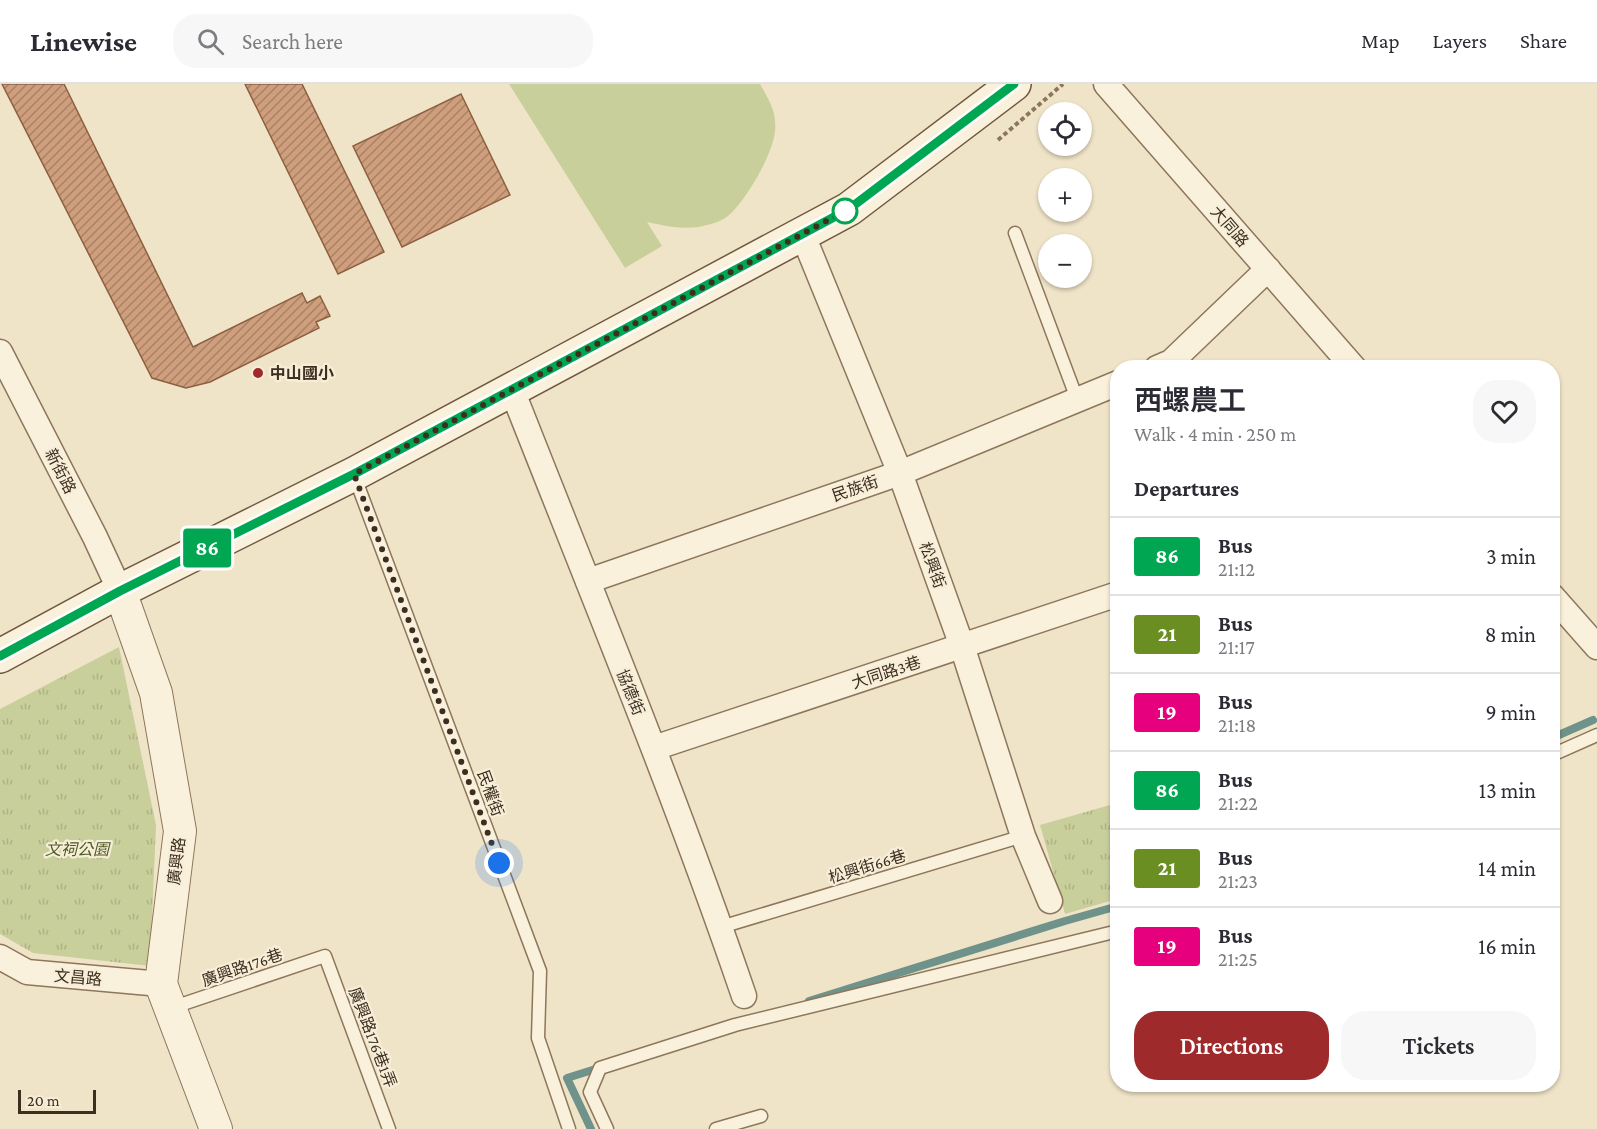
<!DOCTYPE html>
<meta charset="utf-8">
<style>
:root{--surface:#fff;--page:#f7f7f7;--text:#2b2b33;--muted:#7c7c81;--line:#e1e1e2;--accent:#9e2a2b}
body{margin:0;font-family:"Crimson Pro","Noto Sans TC",serif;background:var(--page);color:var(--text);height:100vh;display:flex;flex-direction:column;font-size:22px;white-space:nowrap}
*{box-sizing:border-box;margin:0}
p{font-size:20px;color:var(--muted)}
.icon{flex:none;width:33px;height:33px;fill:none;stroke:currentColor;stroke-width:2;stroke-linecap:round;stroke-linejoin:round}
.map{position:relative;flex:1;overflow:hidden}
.details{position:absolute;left:1110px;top:276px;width:450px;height:732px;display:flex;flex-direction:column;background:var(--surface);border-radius:24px;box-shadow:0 2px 4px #0004}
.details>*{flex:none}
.badge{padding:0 12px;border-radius:4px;font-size:21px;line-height:39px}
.tools{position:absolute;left:1038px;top:18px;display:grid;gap:12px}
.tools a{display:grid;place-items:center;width:54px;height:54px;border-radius:50%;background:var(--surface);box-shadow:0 2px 4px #0004;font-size:30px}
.scale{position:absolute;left:18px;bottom:15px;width:78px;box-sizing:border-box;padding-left:6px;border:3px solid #3d2e20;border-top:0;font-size:16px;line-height:21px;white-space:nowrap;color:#3d2e20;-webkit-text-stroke:4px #f7eed8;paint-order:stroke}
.you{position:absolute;width:30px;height:30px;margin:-15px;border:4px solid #fff;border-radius:50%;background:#1a73e8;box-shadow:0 0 0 9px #1a73e833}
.map>.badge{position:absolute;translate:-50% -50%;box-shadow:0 0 0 3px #fff}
h2{padding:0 24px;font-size:22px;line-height:54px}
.round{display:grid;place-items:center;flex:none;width:63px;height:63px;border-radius:24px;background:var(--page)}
.headline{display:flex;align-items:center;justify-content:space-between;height:102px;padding:0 24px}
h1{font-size:28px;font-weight:600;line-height:45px}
.action{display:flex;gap:12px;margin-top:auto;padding:12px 24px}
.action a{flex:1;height:69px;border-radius:24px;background:var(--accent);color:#fff;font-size:24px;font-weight:600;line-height:69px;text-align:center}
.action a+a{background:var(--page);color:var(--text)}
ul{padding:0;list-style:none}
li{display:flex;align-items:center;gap:18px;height:78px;padding:0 24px;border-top:2px solid var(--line)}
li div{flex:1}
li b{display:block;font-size:22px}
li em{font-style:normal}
li .badge{min-width:66px;font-weight:700;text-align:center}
header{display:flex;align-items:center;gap:36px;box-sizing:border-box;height:84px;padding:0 30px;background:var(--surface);border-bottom:2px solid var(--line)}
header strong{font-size:28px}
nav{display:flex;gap:33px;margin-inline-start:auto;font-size:21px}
.search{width:420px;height:54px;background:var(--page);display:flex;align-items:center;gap:15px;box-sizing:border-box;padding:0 21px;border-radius:24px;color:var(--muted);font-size:22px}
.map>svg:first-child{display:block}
.grass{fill:#c9cf9b}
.park{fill:url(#park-tufts)}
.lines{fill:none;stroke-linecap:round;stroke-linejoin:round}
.stream{stroke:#6f938a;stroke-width:8}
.building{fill:url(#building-hatch);stroke:#8d5f41;stroke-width:1.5}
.service-casing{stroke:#8d765c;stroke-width:15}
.minor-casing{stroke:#8d765c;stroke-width:27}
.tertiary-casing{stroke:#8d765c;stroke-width:34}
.secondary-casing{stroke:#6f573f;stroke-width:36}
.path{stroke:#8d765c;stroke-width:4;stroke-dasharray:4.5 3;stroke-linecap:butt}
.service{stroke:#faf1dc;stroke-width:12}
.minor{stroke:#faf1dc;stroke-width:24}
.tertiary{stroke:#faf1dc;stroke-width:32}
.secondary{stroke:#faf1dc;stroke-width:33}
.line-casing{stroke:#fff;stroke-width:14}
.line{stroke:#00a651;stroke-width:9}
.walk{stroke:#3d2e20;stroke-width:6;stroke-dasharray:0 10.8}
.stop-dot{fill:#fff;stroke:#00a651;stroke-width:3}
.poi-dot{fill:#9e2a2b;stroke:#f7eed8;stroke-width:2}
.labels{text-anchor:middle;stroke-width:4.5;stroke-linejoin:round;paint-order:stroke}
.street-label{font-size:16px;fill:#3d2e20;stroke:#f7eed8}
.poi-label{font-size:16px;font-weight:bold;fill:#3d2e20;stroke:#f7eed8;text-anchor:start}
.park-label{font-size:16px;font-style:italic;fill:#4d5a26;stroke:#f7eed8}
</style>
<header>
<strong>Linewise</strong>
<div class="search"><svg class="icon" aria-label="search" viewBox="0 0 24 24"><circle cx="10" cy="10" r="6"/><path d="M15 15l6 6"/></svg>Search here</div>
<nav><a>Map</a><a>Layers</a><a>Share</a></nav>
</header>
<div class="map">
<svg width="1597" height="1045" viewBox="0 0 1597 1045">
<defs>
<pattern id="park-tufts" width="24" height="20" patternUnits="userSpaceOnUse" patternTransform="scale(1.5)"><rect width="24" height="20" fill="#c9cf9b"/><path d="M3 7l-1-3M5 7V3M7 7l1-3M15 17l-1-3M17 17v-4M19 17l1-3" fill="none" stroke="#aeb285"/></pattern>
<pattern id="building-hatch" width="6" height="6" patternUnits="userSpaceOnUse" patternTransform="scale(1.5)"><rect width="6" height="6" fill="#cf9f7d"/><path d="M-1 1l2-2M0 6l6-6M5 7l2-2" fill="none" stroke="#a98266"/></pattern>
</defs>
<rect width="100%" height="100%" fill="#f0e4c8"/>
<path class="grass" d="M509,0H760C769,16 777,28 775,47C773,70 746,117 728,132C723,136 713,140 707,141C687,147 666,142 647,138L662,162L625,184Z"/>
<g class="park">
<path d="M119,563L156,741L150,882L33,869L0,850V625Z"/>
<path d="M1117,719V815L1065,830L1040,741Z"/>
</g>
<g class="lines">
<g class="stream">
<path d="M1552,654L1593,636"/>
<path d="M809,917L1065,837L1118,822"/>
<path d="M591,1045L567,994L602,983"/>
</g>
</g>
<g class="building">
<path d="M2,0H64L193,263L302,209L307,219L320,212L330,232L316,238L319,244L210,298L186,304L152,294Z"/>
<path d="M245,0H302L384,168L338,190Z"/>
<path d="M461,10L510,111L402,163L353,62Z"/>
</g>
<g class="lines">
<g class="service-casing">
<g id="service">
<path d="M1015,149L1077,315"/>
<path d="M354,391L540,887L538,954L569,1045"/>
<path d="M1552,671L1597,651"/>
<path d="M721,843L1023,752"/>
<path d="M171,924L325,872L389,1045"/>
<path d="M607,1045L590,1008L600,984L735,941L1118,847"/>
<path d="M716,1045L761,1032"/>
</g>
</g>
<g class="minor-casing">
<g id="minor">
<path d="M1106,0L1354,284"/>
<path d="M802,149L900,389L962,562L1023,752L1050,817"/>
<path d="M0,268L95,453L120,507"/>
<path d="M1157,284L1171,278L1268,185"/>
<path d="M512,306C591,507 674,707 744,912"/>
<path d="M588,497L900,389L1118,299"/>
<path d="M1552,512L1597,563"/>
<path d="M654,664L1118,510"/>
<path d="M0,873L27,888L161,900"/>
</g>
</g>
<g class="tertiary-casing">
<path id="tertiary" d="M120,507L156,609L180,747L161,900L216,1045"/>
</g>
<g class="secondary-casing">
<path id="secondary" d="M0,572L120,507L354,390L849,125L1014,0"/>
</g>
<path class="path" d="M998,56L1063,0"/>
<use href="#service" class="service"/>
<use href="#minor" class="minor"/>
<use href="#tertiary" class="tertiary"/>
<use href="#secondary" class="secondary"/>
</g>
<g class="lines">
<g class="line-casing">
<path id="line" d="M0,572L120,507L354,390L849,125L1014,0"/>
</g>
<use href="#line" class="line"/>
<path class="walk" d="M499,779L354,390L849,125L845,127"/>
</g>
<circle class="stop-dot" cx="845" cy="127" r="12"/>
<circle class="poi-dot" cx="258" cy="289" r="6"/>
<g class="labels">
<g class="street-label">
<text transform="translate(1230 142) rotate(49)" y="6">大同路</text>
<text transform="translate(61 387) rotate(63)" y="6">新街路</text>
<text transform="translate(855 404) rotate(-19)" y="6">民族街</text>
<text transform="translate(933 481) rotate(70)" y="6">松興街</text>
<text transform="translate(886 588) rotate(-18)" y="6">大同路3巷</text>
<text transform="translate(631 608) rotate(68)" y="6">協德街</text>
<text transform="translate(491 709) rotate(70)" y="6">民權街</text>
<text transform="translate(176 777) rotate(-83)" y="6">廣興路</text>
<text transform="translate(867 782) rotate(-17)" y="6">松興街66巷</text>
<text transform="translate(242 883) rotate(-19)" y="6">廣興路176巷</text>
<text transform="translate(78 893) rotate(5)" y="6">文昌路</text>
<text transform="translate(373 953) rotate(69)" y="6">廣興路176巷1弄</text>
</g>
<g class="poi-label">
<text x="270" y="295">中山國小</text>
</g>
<g class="park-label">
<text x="77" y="771">文祠公園</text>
</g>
</g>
</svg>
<div class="tools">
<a><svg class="icon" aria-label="locate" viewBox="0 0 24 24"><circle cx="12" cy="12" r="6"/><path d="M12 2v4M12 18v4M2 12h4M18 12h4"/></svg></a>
<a>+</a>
<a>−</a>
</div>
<div class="scale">20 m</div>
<div class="you" style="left:499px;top:779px"></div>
<b class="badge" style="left:207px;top:464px;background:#00a651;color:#fff">86</b>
<section class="details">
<div class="headline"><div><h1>西螺農工</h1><p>Walk · 4 min · 250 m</p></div><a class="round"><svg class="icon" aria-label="heart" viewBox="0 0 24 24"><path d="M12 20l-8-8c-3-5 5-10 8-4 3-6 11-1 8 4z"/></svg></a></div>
<h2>Departures</h2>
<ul>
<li><span class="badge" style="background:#00a651;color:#fff">86</span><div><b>Bus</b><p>21:12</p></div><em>3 min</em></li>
<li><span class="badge" style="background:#6b8e23;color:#fff">21</span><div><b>Bus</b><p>21:17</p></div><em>8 min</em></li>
<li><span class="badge" style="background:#e6007e;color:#fff">19</span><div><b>Bus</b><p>21:18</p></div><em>9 min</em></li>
<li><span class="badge" style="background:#00a651;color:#fff">86</span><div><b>Bus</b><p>21:22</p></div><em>13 min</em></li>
<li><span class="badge" style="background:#6b8e23;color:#fff">21</span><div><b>Bus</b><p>21:23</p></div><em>14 min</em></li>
<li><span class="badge" style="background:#e6007e;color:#fff">19</span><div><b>Bus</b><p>21:25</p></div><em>16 min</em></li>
</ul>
<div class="action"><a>Directions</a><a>Tickets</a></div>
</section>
</div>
